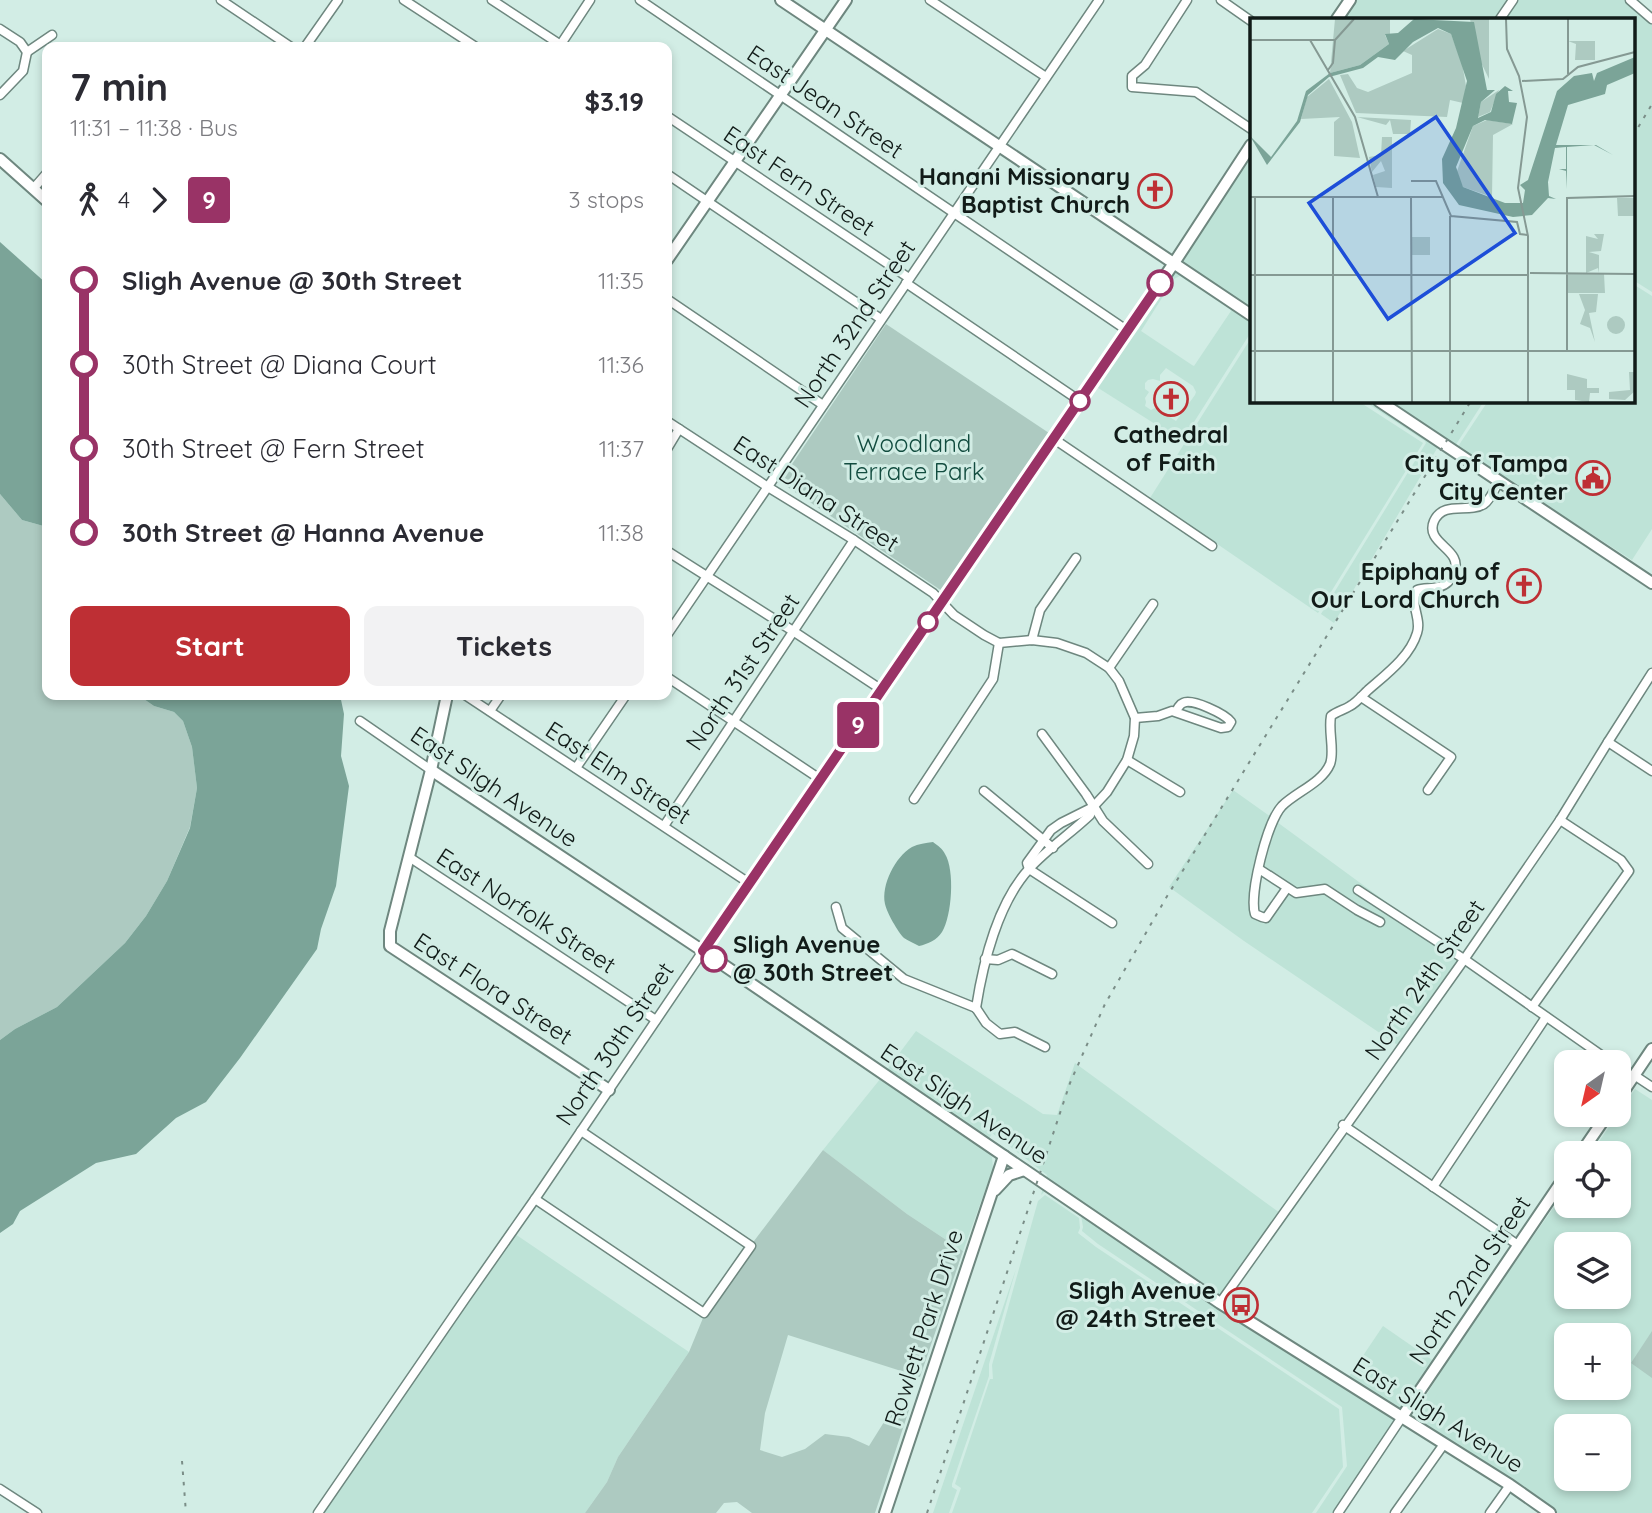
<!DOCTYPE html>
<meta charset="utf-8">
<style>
:root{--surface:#fff;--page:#f2f2f3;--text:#2b2b33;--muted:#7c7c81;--accent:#be2f34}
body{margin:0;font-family:Quicksand,sans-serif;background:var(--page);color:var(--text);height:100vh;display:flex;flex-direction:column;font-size:26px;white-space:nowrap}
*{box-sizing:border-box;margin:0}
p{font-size:23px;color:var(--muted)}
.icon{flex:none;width:38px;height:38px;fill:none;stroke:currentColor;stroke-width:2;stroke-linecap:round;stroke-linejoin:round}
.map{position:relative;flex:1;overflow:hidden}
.panel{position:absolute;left:42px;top:42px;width:630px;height:658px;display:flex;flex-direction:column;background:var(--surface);border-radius:14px;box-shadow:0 4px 10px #0003}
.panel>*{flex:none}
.badge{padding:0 14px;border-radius:5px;font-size:24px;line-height:46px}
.needle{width:46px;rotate:214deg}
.fabs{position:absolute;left:1554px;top:1050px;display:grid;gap:14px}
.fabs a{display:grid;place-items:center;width:77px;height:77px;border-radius:14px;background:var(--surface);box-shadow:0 4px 10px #0003;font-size:35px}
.map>.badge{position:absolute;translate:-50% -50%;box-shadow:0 0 0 4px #fff}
.legs{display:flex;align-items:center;gap:10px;height:77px;padding:0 28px;font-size:23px}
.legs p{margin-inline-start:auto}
.headline{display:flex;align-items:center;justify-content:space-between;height:119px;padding:0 28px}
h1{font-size:38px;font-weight:800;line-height:52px}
.action{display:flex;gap:14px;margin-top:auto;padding:14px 28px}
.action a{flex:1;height:80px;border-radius:14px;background:var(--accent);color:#fff;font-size:28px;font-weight:800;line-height:80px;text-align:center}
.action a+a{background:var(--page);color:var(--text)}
ul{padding:0 28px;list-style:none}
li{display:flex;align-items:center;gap:24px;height:84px;font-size:26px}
li i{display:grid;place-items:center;width:10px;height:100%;margin:0 9px;background:currentColor}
li i::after{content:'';width:18px;height:18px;margin:-9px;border:5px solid;border-radius:50%;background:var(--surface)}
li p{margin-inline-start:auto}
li:first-child i{background:linear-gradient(#0000 50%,currentColor 0)}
li:last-child i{background:linear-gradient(currentColor 50%,#0000 0)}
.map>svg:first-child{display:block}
.built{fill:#bee3d7;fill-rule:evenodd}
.green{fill:#adcac1}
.water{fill:#7ba498}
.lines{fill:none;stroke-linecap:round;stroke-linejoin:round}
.street-casing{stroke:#6e877f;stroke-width:11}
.secondary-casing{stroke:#6e877f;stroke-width:14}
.street{stroke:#fff;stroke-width:8}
.secondary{stroke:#fff;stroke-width:10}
.rail{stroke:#7a8d87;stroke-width:2;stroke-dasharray:3.5 7;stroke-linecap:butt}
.line-1-casing{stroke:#fff;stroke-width:16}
.line-1{stroke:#936;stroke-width:10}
.stop-1-dot{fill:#fff;stroke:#936;stroke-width:3.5}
.labels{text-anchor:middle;stroke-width:6;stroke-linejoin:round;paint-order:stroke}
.street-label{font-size:24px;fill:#111b18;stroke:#d2ede5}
.poi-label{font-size:24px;font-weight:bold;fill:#111b18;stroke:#d2ede5;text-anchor:end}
.park-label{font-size:24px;fill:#124c3f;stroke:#d2ede5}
.stop-label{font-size:24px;font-weight:bold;fill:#111b18;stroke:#d2ede5;text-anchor:start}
.inset-road{fill:none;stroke:#859993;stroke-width:2}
.view{fill:#1d4ed8;fill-opacity:0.15;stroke:#1d4ed8;stroke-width:3.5}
.inset-edge{fill:none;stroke:#111b18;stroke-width:3.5}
</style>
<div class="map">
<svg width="1652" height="1513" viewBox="0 0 1652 1513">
<rect width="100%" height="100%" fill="#d2ede5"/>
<g class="built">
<path d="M1354,0H1508L1495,19H1341Z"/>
<path d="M1517,0H1624L1652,24V292L1633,280V19H1504Z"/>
<path d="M1251,152V310L1180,261Z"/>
<path d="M1175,268L1251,320V332L1182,441L1095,386ZM1180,276L1230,309L1231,311L1194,366L1192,365L1141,331L1174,279ZM1166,368L1193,386L1196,392L1195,395L1176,421L1155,408L1151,410L1145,406L1146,402L1145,398L1149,392L1145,389V383L1148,380L1153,379L1160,381V375Z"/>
<path d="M1633,284L1652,296V529L1632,560L1457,448L1488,401H1633Z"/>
<path d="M1251,338V401H1358L1423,443L1318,613L1150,498Z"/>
<path d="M1364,401H1372L1439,445L1334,623L1321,614L1426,443L1425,441Z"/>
<path d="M1386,401H1484L1455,446Z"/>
<path d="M1233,790L1271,817L1254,870L1250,898V912L1253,917L1265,921L1288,893L1296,897L1323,893L1355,913L1381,927L1385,921L1327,885L1297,889L1263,867L1277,822L1404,915L1358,885L1353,892L1459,960L1399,1046L1244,941L1169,887Z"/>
<path d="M916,1031L1043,1114L1057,1115L1075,1063L1280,1213L1220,1298L1046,1180L1047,1175L992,1133L988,1141L886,1071Z"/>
<path d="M881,1078L986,1150L992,1157L993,1169L963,1251L907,1214L823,1150Z"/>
<path d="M1635,1089L1652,1100V1513H1554L1420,1421L1415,1413L1465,1333L1566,1190V1206H1619V1153H1591ZM1566,1244H1619V1297H1566ZM1566,1335H1619V1388H1566ZM1566,1426H1619V1479H1566Z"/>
<path d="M1043,1188L1397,1419L1334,1513H1316L1347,1466L1342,1407L1098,1244L1082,1231L1083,1227L1081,1215L1047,1192H1044L1041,1195Z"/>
<path d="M1045,1195L1079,1218L1080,1228L1078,1233L1096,1247L1339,1409L1343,1467L1312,1513H952L961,1488L955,1484L990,1379H993L992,1365L1038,1201Z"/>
<path d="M515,1234L689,1352L618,1457L607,1482L585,1513H322Z"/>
<path d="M1016,1269L989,1364V1376L952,1484V1487L957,1490L949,1513H933Z"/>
<path d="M1383,1326L1435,1362L1401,1412L1348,1378Z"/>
</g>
<g class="green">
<path d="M886,324L1049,433L942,591L780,482Z"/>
<path d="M0,494L22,520L47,527V695H138L154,706L174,712L183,721L192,747L197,788L190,827L167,881L146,916L125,943L57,1007L15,1029L0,1040Z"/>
<path d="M823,1150L907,1214L963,1251L920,1377L788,1335L765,1413L760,1450L782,1457L805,1449L825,1434L849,1437L869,1446L894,1406L909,1410L875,1513H752L737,1502L724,1503L716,1513H585L607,1482L618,1457L689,1352L703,1318H705L756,1245L753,1242L754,1241Z"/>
<path d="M1652,1331V1378L1631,1363Z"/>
</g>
<g class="water">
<path d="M0,242L47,284V527L22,520L0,494Z"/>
<path d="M138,695H340L344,714L341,756L349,786L336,886L321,929L317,949L240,1058L206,1102L176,1118L136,1154L96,1163L20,1211L13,1224L0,1233V1040L15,1029L57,1007L125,943L146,916L167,881L190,828L197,788L192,747L183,721L174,712L154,706Z"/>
<path d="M933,842C937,845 943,849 945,854C955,870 952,916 942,932C937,940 928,944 919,946C914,943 908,941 904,938C898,932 887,913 885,904C881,885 895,857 912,847C918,844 926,843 933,842Z"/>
</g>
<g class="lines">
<g class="street-casing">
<g id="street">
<path d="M221,0L291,47"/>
<path d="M404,0L476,47"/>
<path d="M492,0L564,47"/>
<path d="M640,0L1128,331"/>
<path d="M930,0L1046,77"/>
<path d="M1187,0L1145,65L1132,76V87L1196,92L1251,129"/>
<path d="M1221,0L1251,21"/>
<path d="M1630,0L1652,19"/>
<path d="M1500,19L1513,0"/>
<path d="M0,29L20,42L27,52L23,71L0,95"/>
<path d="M305,47L338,0"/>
<path d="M559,47L590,0"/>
<path d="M27,52L52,35"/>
<path d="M667,116L909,278"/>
<path d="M667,174L881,319"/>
<path d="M33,189L47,173"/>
<path d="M906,283L1080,401"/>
<path d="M667,299L823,405"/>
<path d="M667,421L768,487L854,540L933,593L954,615L984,635L999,643L1032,640L1057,643L1086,653L1109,668L1119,681L1135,718L1134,736L1127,760L1107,792L1093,807L1090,815C1070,834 1047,849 1029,869C998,903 983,963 976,1008"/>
<path d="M1054,439L1212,546"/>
<path d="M667,449L679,429"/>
<path d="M667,551L793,631L882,690"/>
<path d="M667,635L1099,0"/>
<path d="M1032,640L1040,610L1076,558"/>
<path d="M1109,668L1153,604"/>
<path d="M667,677L820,779"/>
<path d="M465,695L749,883"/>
<path d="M1361,697L1451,757L1428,790"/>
<path d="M490,711L501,695"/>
<path d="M1135,718L1158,716L1172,711L1221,728L1228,727L1231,722C1225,714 1192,698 1183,703C1180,704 1177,709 1176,712"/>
<path d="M360,721L431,770"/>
<path d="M1042,734L1086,794L1103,821L1148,864"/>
<path d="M1608,742L1652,771"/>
<path d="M1127,760L1180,792"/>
<path d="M576,768L626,695"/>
<path d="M984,791L1053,848"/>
<path d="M914,799L993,679L999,643"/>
<path d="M664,826L854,540"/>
<path d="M409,857L656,1020"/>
<path d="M1029,869L1112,923"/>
<path d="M1029,869L1027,863L1051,830L1061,823L1093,807"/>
<path d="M1259,869L1296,893L1325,889L1357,910L1380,922"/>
<path d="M1287,888L1266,918L1262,917L1255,914C1249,894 1267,822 1282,806C1296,792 1322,783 1330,764C1335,751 1328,732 1331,716C1337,711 1344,710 1350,706C1356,703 1362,696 1367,691C1385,675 1410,657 1417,633C1422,618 1409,605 1417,590C1427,587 1440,590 1448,582C1449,581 1453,574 1454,572C1464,549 1424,544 1434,521C1444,500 1468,514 1484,504C1491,499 1495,488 1499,481"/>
<path d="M1358,890L1464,959L1611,1062"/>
<path d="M836,907L842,928L904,979L976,1008"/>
<path d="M985,959L998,960L1012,954L1052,974"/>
<path d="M1532,1007L1629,871L1621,860L1560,820"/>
<path d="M976,1008L986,1023L1000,1034L1015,1032L1045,1047"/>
<path d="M1619,1067L1632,1078"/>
<path d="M1634,1075L1652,1087"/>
<path d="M1343,1125L1518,1245"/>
<path d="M1433,1187L1546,1017"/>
<path d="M535,1199L704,1313L751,1246L581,1131"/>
<path d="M1220,1303L1461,964L1560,820L1608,742L1652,673"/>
<path d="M0,1489L37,1513"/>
<path d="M318,1513L465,1299L535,1199L703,951"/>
<path d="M1338,1513L1402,1417"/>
<path d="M1395,1513L1444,1444"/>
<path d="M1490,1513L1510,1485"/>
</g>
</g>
<g class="secondary-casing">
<g id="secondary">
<path d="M781,0L1251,315"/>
<path d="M1337,19L1350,0"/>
<path d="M0,159L47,201"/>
<path d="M667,260L846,0"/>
<path d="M1379,401L1652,583"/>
<path d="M447,695L431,770L390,931V946L609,1090"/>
<path d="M431,770L703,951L1220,1303L1510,1485L1550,1513"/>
<path d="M703,951L1174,263L1251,145"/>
<path d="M1619,1098L1652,1049"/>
<path d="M1581,1153L1607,1115"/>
<path d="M995,1190L1009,1175L1024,1170"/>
<path d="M1402,1417L1566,1175"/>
<path d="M885,1513L1004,1156"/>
</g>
</g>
<use href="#street" class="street"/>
<use href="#secondary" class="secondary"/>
<g class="rail">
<path d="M1633,136L1652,104"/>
<path d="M182,1461L186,1513"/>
<path d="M927,1513L1070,1083L1105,1004L1166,898L1471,401"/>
</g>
</g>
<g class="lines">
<g class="line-1-casing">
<path id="line-1" d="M714,959L703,951L1160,283"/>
</g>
<use href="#line-1" class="line-1"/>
</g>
<defs>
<g id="church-ring" transform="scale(1.75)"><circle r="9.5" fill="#d2ede5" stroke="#be2f34" stroke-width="1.5"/><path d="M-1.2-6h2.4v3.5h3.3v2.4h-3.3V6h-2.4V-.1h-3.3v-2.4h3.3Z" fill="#be2f34"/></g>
<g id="civic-ring" transform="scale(1.75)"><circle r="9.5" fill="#d2ede5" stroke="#be2f34" stroke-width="1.5"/><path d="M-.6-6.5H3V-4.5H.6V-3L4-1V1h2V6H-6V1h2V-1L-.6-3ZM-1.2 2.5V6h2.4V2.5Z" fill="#be2f34"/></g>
<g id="bus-ring" transform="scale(1.75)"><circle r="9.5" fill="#d2ede5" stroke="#be2f34" stroke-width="1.5"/><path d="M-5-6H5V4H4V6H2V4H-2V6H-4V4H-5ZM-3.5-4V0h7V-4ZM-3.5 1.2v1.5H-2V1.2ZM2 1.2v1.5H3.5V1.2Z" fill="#be2f34"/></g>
</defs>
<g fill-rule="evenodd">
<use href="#church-ring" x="1155" y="191"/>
<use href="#church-ring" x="1171" y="399"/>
<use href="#civic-ring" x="1593" y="478"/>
<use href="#church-ring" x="1524" y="586"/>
<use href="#bus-ring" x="1241" y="1305"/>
</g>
<g class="stop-1-dot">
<circle cx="1160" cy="283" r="12"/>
<circle cx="1080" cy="401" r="9"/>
<circle cx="928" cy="622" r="9"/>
<circle cx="714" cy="959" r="12"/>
</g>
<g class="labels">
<g class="street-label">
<text transform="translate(825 102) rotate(34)" y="8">East Jean Street</text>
<text transform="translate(799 181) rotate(34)" y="8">East Fern Street</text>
<text transform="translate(855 324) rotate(-56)" y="8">North 32nd Street</text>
<text transform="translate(816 494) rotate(33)" y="8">East Diana Street</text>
<text transform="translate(743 672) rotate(-56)" y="8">North 31st Street</text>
<text transform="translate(618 773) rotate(33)" y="8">East Elm Street</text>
<text transform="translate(494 787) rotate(34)" y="8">East Sligh Avenue</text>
<text transform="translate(526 911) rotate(33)" y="8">East Norfolk Street</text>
<text transform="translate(1425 980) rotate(-55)" y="8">North 24th Street</text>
<text transform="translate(493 989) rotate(33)" y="8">East Flora Street</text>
<text transform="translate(615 1044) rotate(-56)" y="8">North 30th Street</text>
<text transform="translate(964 1104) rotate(34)" y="8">East Sligh Avenue</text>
<text transform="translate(1470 1280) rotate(-56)" y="8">North 22nd Street</text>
<text transform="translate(924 1328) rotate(-72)" y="8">Rowlett Park Drive</text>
<text transform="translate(1438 1415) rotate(32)" y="8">East Sligh Avenue</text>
</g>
<g class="poi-label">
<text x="1130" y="185">Hanani Missionary<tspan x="1130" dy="28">Baptist Church</tspan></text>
<text x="1171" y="443" text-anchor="middle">Cathedral<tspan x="1171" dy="28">of Faith</tspan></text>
<text x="1568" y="472">City of Tampa<tspan x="1568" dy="28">City Center</tspan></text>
<text x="1500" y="580">Epiphany of<tspan x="1500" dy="28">Our Lord Church</tspan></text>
<text x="1216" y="1299">Sligh Avenue<tspan x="1216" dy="28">@ 24th Street</tspan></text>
</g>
<g class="park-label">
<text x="914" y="452">Woodland<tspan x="914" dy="28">Terrace Park</tspan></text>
</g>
<g class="stop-label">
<text x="733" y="953">Sligh Avenue<tspan x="733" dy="28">@ 30th Street</tspan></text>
</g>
</g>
<g transform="translate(1250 18)">
<rect width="385" height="385" fill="#d2ede5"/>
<path d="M85,1H140V16L135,17L139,26L110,47L80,55ZM220,1H239V61L227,36ZM188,11L201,16L212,45L216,68L213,85L200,82L197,99L106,95L90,57L98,56L107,70L118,74L162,55V37L153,33ZM318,23H345V42H325L326,26ZM79,61L102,104L110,140L84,138V104L90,99L51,101L57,79ZM249,72L240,94L228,99L231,84ZM107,99L161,102L160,116H143L140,102L136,107ZM237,102L263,106L243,117L242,179L213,169L206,156L223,108ZM132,119H142V170L126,169L123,157L135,153L131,143L122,154L119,139L131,137ZM367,180H385V198H368ZM344,216H354L351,233L339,234L349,237V255L348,250L336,255V218L348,221ZM162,219H180V237H162ZM318,256H354L355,275H318ZM329,276H348L346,294L339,295L345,324L340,310L330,306L335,292ZM357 307a9 9 0 1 1 18 0a9 9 0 1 1-18 0ZM379,354H385V373L375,382L359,381V374L380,372ZM317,356L337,361V370H349V375H340L339,384L325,382V372H317Z" fill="#adcac1"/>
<path d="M164,1L224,4L237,72H245L231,84L228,100L241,94L246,76L255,68L263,73H258L259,84L267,85L262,106L235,102L223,108L206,149L213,169L255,185H273L275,172L270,167L278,162L307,73L324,58L342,55L344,63L347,55L385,39V55L357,67L355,76L318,87L306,127H346L363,137L344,127L317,129V171L316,153L309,151H316V129L305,130L298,164L299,178L306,181L298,180L282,197L263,199L209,187L193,165L192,141L206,110L217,63L201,16L188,10L163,24L145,42L128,39L113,50L79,59L58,77L50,104L17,147L0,118L21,139L47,103L56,73L80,55L110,47L139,26L135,16L148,15Z" fill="#7ba498"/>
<path class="inset-road" d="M256,1L257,31L269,58L277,99L268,170L278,218V384M318,1V56M0,22H85M60,22L105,99L128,179M78,52L83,45L85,22L104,1M272,63L313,61L328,49L385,34M161,163H186L201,198L267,204L270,216L277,217M0,179H192M5,179V384M161,179L162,384M280,255L385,256M0,257H277M83,332V179M317,332V180L385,178M0,333H385M83,333V384M200,384V198"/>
<path class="view" d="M186,99L265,215L138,301L59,185Z"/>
<rect width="385" height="385" class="inset-edge"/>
</g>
</svg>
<div class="fabs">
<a><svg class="needle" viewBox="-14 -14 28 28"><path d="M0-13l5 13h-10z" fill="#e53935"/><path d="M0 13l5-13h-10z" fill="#7c7c81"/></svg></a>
<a><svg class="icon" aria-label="locate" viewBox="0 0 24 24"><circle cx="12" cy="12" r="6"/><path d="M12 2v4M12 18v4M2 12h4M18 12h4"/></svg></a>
<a><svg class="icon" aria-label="layers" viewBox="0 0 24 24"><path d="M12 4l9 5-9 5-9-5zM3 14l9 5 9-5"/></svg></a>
<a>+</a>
<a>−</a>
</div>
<b class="badge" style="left:858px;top:725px;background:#936;color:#fff">9</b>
<section class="panel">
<div class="headline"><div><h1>7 min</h1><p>11:31 – 11:38 · Bus</p></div><b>$3.19</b></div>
<div class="legs"><svg class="icon" aria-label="walk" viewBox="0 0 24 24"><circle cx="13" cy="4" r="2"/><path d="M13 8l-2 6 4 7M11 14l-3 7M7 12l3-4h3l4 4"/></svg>4<svg class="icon" aria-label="forward" viewBox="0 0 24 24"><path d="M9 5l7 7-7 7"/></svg><b class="badge" style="background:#936;color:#fff">9</b><p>3 stops</p></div>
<ul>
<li><i style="color:#936"></i><b>Sligh Avenue @ 30th Street</b><p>11:35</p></li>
<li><i style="color:#936"></i><span>30th Street @ Diana Court</span><p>11:36</p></li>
<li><i style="color:#936"></i><span>30th Street @ Fern Street</span><p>11:37</p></li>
<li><i style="color:#936"></i><b>30th Street @ Hanna Avenue</b><p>11:38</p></li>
</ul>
<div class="action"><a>Start</a><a>Tickets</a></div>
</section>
</div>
